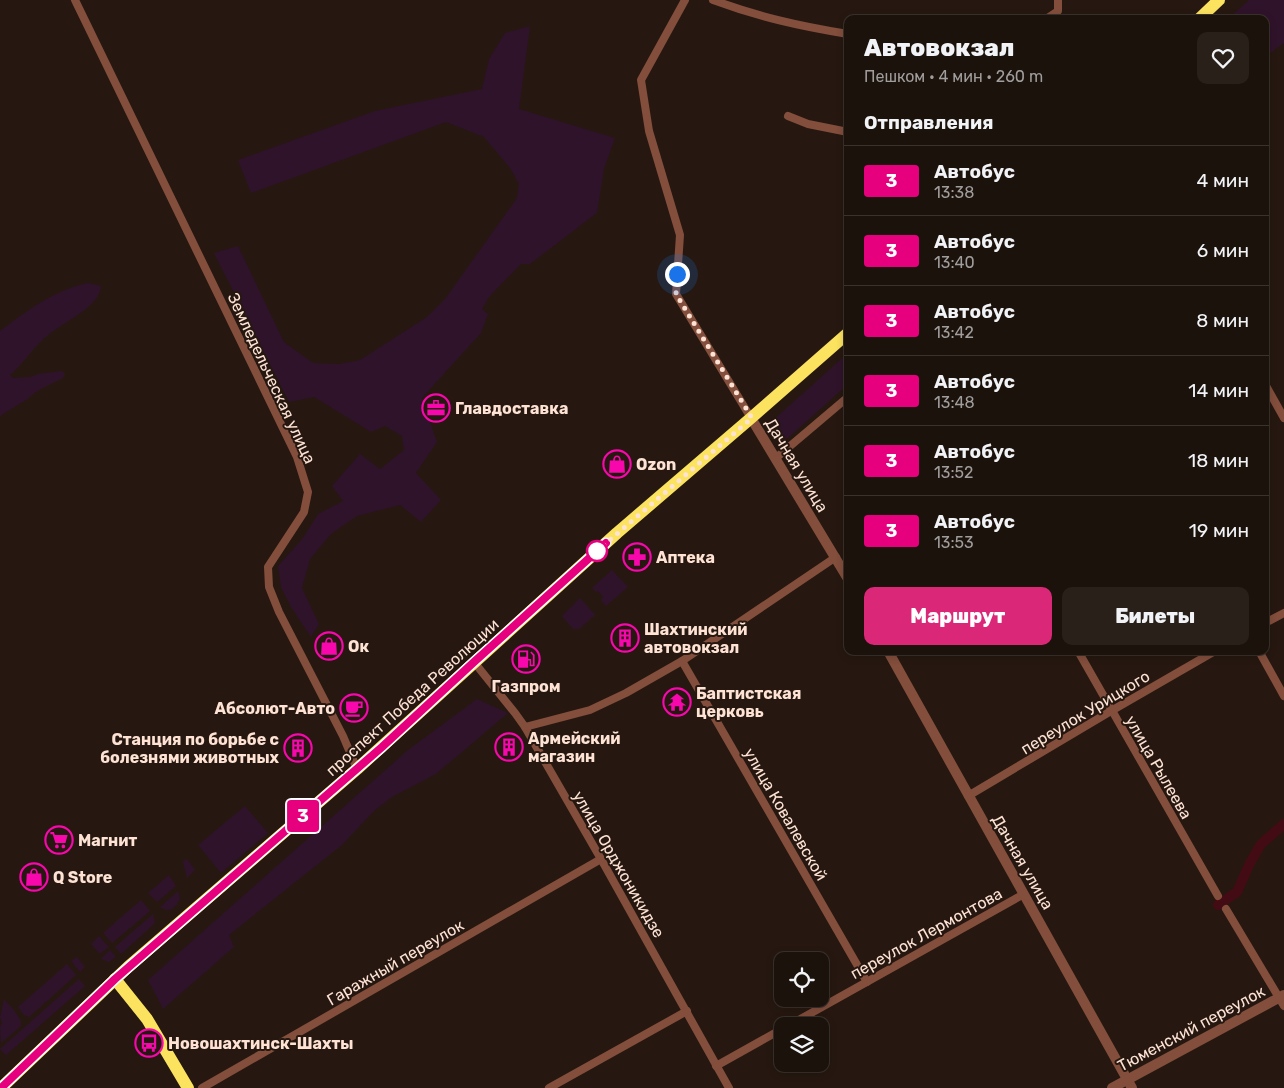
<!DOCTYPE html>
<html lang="ru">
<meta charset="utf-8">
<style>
:root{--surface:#1c120c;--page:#29201a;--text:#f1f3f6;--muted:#a09e9d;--line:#3a322d;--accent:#db2777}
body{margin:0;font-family:Rubik,sans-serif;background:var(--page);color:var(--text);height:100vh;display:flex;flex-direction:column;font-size:19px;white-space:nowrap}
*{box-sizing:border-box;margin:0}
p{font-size:16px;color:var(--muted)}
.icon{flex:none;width:28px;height:28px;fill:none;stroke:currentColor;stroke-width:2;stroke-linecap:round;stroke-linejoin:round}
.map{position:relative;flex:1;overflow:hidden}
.details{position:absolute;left:844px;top:15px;width:425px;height:640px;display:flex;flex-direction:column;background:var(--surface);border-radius:10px;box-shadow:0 2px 8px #0003,0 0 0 1px var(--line)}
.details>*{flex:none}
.badge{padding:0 10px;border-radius:4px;font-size:18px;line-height:32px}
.fabs{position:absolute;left:774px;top:952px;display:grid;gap:10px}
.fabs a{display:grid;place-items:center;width:55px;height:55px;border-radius:10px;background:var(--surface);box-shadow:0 2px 8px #0003,0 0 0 1px var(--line);font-size:25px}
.you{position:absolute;width:25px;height:25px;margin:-12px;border:4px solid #fff;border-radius:50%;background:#1a73e8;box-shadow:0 0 0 8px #1a73e833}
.map>.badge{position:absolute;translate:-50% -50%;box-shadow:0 0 0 2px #fff}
h2{padding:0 20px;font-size:19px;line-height:45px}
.round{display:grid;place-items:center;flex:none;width:52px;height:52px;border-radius:10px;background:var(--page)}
.head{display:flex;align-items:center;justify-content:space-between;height:85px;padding:0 20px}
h1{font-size:24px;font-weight:800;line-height:38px}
.primary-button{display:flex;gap:10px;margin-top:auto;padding:10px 20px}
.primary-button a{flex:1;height:58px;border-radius:10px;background:var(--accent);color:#fff;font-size:20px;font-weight:800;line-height:58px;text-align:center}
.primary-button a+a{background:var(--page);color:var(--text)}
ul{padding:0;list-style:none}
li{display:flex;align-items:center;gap:15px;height:70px;padding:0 20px;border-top:1px solid var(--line)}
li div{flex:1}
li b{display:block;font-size:19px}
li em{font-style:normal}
li .badge{min-width:55px;font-weight:700;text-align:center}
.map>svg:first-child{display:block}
.green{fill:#2f132a}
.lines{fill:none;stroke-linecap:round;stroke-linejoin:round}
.canal{stroke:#430c14;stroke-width:10}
.minor{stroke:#834e3c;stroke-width:8}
.tertiary{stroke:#834e3c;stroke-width:10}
.primary{stroke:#fbe25f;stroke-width:12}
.line-casing{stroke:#fff;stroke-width:11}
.line{stroke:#e6007e;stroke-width:8}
.walk{stroke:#fee3d5;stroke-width:5;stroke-dasharray:0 9}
.stop-dot{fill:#fff;stroke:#e6007e;stroke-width:2.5}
.labels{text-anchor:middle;stroke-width:4;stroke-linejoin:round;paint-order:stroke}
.street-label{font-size:16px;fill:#fee3d5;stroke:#261810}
.poi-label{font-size:16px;font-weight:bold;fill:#fee3d5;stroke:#261810;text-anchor:start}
</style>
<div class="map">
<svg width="1284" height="1088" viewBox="0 0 1284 1088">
<rect width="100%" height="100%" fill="#261810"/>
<g class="green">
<path d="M1249,0H1284V43L1265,57V19H1228Z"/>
<path d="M530,26L519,109L615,138L604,169L597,213L530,264H521L489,297L482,309L488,314L481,333L422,398L437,442L416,473L441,500L421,522L400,505L357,516L331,534L310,559L302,588L319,624L311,637L291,607L281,587L278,566L303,538L318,514L343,501L332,486L360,454L380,469L404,450L402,436L385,426L371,432L314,397L289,402L214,253L238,246L284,342L313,363L340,364L360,360L427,317L445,299L517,198L519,184L510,168L484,137L446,122L251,193L238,160L375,111L482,89L489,59L505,33Z"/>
<path d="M88,283L101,286C100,307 62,323 48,335C34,346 24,363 10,375L13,378L30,377L38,374L62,371L65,374L63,378L37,391L26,400L0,416V331C28,310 54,290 88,283Z"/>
<path d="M847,354V385L780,445L770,423Z"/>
<path d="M612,570L628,587L606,606L601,600L603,597L598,591L596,592L592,588Z"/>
<path d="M580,598L595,615L579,629H573L562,616Z"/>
<path d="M477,699L508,713L436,774L392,797L374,811L342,845L229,935L234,947L163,1009L148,980L408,750Z"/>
<path d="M245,806L268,833L221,873L198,845Z"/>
<path d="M185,859L188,860L195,870L187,878L183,862Z"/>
<path d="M169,875L176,886L157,902L148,893Z"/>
<path d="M178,891L180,899C175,909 169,913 160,907Z"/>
<path d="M141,900L150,911L112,943L103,933Z"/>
<path d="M153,914L155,922L153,925L121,954L115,947Z"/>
<path d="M99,936L109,947L100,954L91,944Z"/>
<path d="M110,950L116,957L109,962L101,959Z"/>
<path d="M77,957L85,967L80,972L71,961Z"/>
<path d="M67,964L76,975L29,1017L24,1015L18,1007Z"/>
<path d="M79,979L85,986L6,1055L0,1049Z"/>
<path d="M4,999C10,1007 22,1016 21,1026L1,1043L0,1027L2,1023L0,1018Z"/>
</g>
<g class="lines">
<path class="canal" d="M1218,905L1237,892L1250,863L1261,844L1284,824"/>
<g class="minor">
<path d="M75,0L297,457L308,492L304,512L268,567L269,587L279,612L343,736L357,769"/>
<path d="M685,0L641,80L649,131L680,235L676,294L751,418"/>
<path d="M713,0C759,17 799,26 848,34"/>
<path d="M1046,19L1058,11V0"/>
<path d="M788,116L808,124L848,132"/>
<path d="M1265,384L1284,418"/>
<path d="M776,458L848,397"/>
<path d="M1265,623L1284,613"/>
<path d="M1078,651L1218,896"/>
<path d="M1259,651L1284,696"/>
<path d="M682,661L867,982"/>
<path d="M474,662L515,713L525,727L601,859L729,1088"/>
<path d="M525,727L590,710L626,693L682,661L836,557"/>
<path d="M968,796L1111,711L1215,651"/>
<path d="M1226,909L1284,1006"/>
<path d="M788,1026L1024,894"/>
<path d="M716,1066L782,1029"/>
<path d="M202,1088L601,859"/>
<path d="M549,1088L687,1011"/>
</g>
<g class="tertiary">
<path d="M751,418L848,579"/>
<path d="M888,651L1132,1088"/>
<path d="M1112,1088L1284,995"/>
</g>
<g class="primary">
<path d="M1199,19L1219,0"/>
<path d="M115,979L147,1019L188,1088"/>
<path d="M1,1088L128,967L357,769L617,533L751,418L848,333"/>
</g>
</g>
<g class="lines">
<g class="line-casing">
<path id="line" d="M1,1088L115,979L382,747L474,662L606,543"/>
</g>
<use href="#line" class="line"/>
<path class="walk" d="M597,551L752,418L676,294L677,274"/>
</g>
<defs>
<g id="office-ring" transform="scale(1.4375)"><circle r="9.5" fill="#261810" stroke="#f807ac" stroke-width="1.5"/><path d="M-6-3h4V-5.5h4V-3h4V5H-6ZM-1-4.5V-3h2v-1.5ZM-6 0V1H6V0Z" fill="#f807ac"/></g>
<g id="shop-ring" transform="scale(1.4375)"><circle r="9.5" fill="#261810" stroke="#f807ac" stroke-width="1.5"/><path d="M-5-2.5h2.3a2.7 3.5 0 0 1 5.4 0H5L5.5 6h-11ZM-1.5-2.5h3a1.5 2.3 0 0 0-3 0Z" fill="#f807ac"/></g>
<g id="pharmacy-ring" transform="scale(1.4375)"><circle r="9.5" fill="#261810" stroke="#f807ac" stroke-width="1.5"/><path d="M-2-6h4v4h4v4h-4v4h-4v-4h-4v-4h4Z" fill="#f807ac"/></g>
<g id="building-ring" transform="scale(1.4375)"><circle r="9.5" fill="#261810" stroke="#f807ac" stroke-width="1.5"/><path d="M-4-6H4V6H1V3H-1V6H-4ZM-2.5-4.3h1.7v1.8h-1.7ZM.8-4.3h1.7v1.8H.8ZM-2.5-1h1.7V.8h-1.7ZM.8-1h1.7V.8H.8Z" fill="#f807ac"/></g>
<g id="fuel-ring" transform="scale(1.4375)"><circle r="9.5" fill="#261810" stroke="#f807ac" stroke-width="1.5"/><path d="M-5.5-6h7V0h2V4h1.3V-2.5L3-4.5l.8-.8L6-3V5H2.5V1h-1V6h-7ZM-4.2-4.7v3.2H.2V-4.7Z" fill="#f807ac"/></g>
<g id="temple-ring" transform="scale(1.4375)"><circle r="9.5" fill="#261810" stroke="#f807ac" stroke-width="1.5"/><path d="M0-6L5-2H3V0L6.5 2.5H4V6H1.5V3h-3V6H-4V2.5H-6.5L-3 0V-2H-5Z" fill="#f807ac"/></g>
<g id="cafe-ring" transform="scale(1.4375)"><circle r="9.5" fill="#261810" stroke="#f807ac" stroke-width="1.5"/><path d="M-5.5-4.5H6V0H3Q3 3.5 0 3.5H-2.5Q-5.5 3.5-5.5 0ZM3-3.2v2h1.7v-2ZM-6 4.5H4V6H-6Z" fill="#f807ac"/></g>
<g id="supermarket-ring" transform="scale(1.4375)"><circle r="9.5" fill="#261810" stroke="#f807ac" stroke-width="1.5"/><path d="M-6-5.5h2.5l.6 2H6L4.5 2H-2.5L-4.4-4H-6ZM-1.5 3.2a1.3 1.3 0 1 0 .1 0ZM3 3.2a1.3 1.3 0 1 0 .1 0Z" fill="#f807ac"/></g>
<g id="bus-ring" transform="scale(1.4375)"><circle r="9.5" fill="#261810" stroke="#f807ac" stroke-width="1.5"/><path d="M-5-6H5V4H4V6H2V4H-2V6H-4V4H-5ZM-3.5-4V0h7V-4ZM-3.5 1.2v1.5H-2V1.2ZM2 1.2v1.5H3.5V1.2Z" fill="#f807ac"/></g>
</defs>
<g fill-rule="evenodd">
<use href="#office-ring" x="436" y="408"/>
<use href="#shop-ring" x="617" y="464"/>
<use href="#pharmacy-ring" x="637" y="557"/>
<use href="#building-ring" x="625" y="638"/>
<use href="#shop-ring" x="329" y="646"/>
<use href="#fuel-ring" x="526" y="659"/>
<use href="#temple-ring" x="677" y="702"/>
<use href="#cafe-ring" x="354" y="708"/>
<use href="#building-ring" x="509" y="747"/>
<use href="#building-ring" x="298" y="748"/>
<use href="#supermarket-ring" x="59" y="840"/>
<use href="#shop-ring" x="34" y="877"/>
<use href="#bus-ring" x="149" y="1043"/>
</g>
<circle class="stop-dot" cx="597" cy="551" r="10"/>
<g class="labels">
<g class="street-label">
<text transform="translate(272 378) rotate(65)" y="6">Земледельческая улица</text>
<text transform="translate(797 465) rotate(59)" y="6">Дачная улица</text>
<text transform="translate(412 697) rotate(-42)" y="6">проспект Победа Революции</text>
<text transform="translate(1085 712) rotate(-31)" y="6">переулок Урицкого</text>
<text transform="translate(1159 767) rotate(60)" y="6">улица Рылеева</text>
<text transform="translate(786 814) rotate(60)" y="6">улица Ковалевской</text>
<text transform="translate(1023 862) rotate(60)" y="6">Дачная улица</text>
<text transform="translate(619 864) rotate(60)" y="6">улица Орджоникидзе</text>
<text transform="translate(926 933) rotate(-29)" y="6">переулок Лермонтова</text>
<text transform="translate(395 962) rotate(-30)" y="6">Гаражный переулок</text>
<text transform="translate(1191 1028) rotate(-28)" y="6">Тюменский переулок</text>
</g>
<g class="poi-label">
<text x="455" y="414">Главдоставка</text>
<text x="636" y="470">Ozon</text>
<text x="656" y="563">Аптека</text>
<text x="644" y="635">Шахтинский<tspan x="644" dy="18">автовокзал</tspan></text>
<text x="348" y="652">Ок</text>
<text x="526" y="692" text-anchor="middle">Газпром</text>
<text x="696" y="699">Баптистская<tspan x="696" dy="18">церковь</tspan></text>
<text x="335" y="714" text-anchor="end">Абсолют-Авто</text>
<text x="528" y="744">Армейский<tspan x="528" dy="18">магазин</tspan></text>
<text x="279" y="745" text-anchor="end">Станция по борьбе с<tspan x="279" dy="18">болезнями животных</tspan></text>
<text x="78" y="846">Магнит</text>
<text x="53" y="883">Q Store</text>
<text x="168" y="1049">Новошахтинск-Шахты</text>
</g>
</g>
</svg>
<div class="fabs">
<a><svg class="icon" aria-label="locate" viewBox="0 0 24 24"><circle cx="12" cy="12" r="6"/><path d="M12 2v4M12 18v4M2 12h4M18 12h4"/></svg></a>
<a><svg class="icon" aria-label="layers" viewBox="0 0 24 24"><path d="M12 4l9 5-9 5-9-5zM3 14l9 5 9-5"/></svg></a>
</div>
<div class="you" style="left:677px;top:274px"></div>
<b class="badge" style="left:303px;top:816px;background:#e6007e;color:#fff">3</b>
<section class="details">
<div class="head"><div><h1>Автовокзал</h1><p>Пешком · 4 мин · 260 m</p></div><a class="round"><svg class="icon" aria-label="heart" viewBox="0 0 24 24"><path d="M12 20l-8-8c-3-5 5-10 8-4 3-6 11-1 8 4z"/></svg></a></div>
<h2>Отправления</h2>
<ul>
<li><span class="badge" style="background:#e6007e;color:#fff">3</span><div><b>Автобус</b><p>13:38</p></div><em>4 мин</em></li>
<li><span class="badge" style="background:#e6007e;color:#fff">3</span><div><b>Автобус</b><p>13:40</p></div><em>6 мин</em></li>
<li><span class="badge" style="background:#e6007e;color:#fff">3</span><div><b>Автобус</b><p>13:42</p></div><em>8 мин</em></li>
<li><span class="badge" style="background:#e6007e;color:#fff">3</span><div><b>Автобус</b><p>13:48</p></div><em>14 мин</em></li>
<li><span class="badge" style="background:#e6007e;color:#fff">3</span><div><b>Автобус</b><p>13:52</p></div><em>18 мин</em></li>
<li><span class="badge" style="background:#e6007e;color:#fff">3</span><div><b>Автобус</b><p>13:53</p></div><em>19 мин</em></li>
</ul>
<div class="primary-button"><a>Маршрут</a><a>Билеты</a></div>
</section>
</div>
